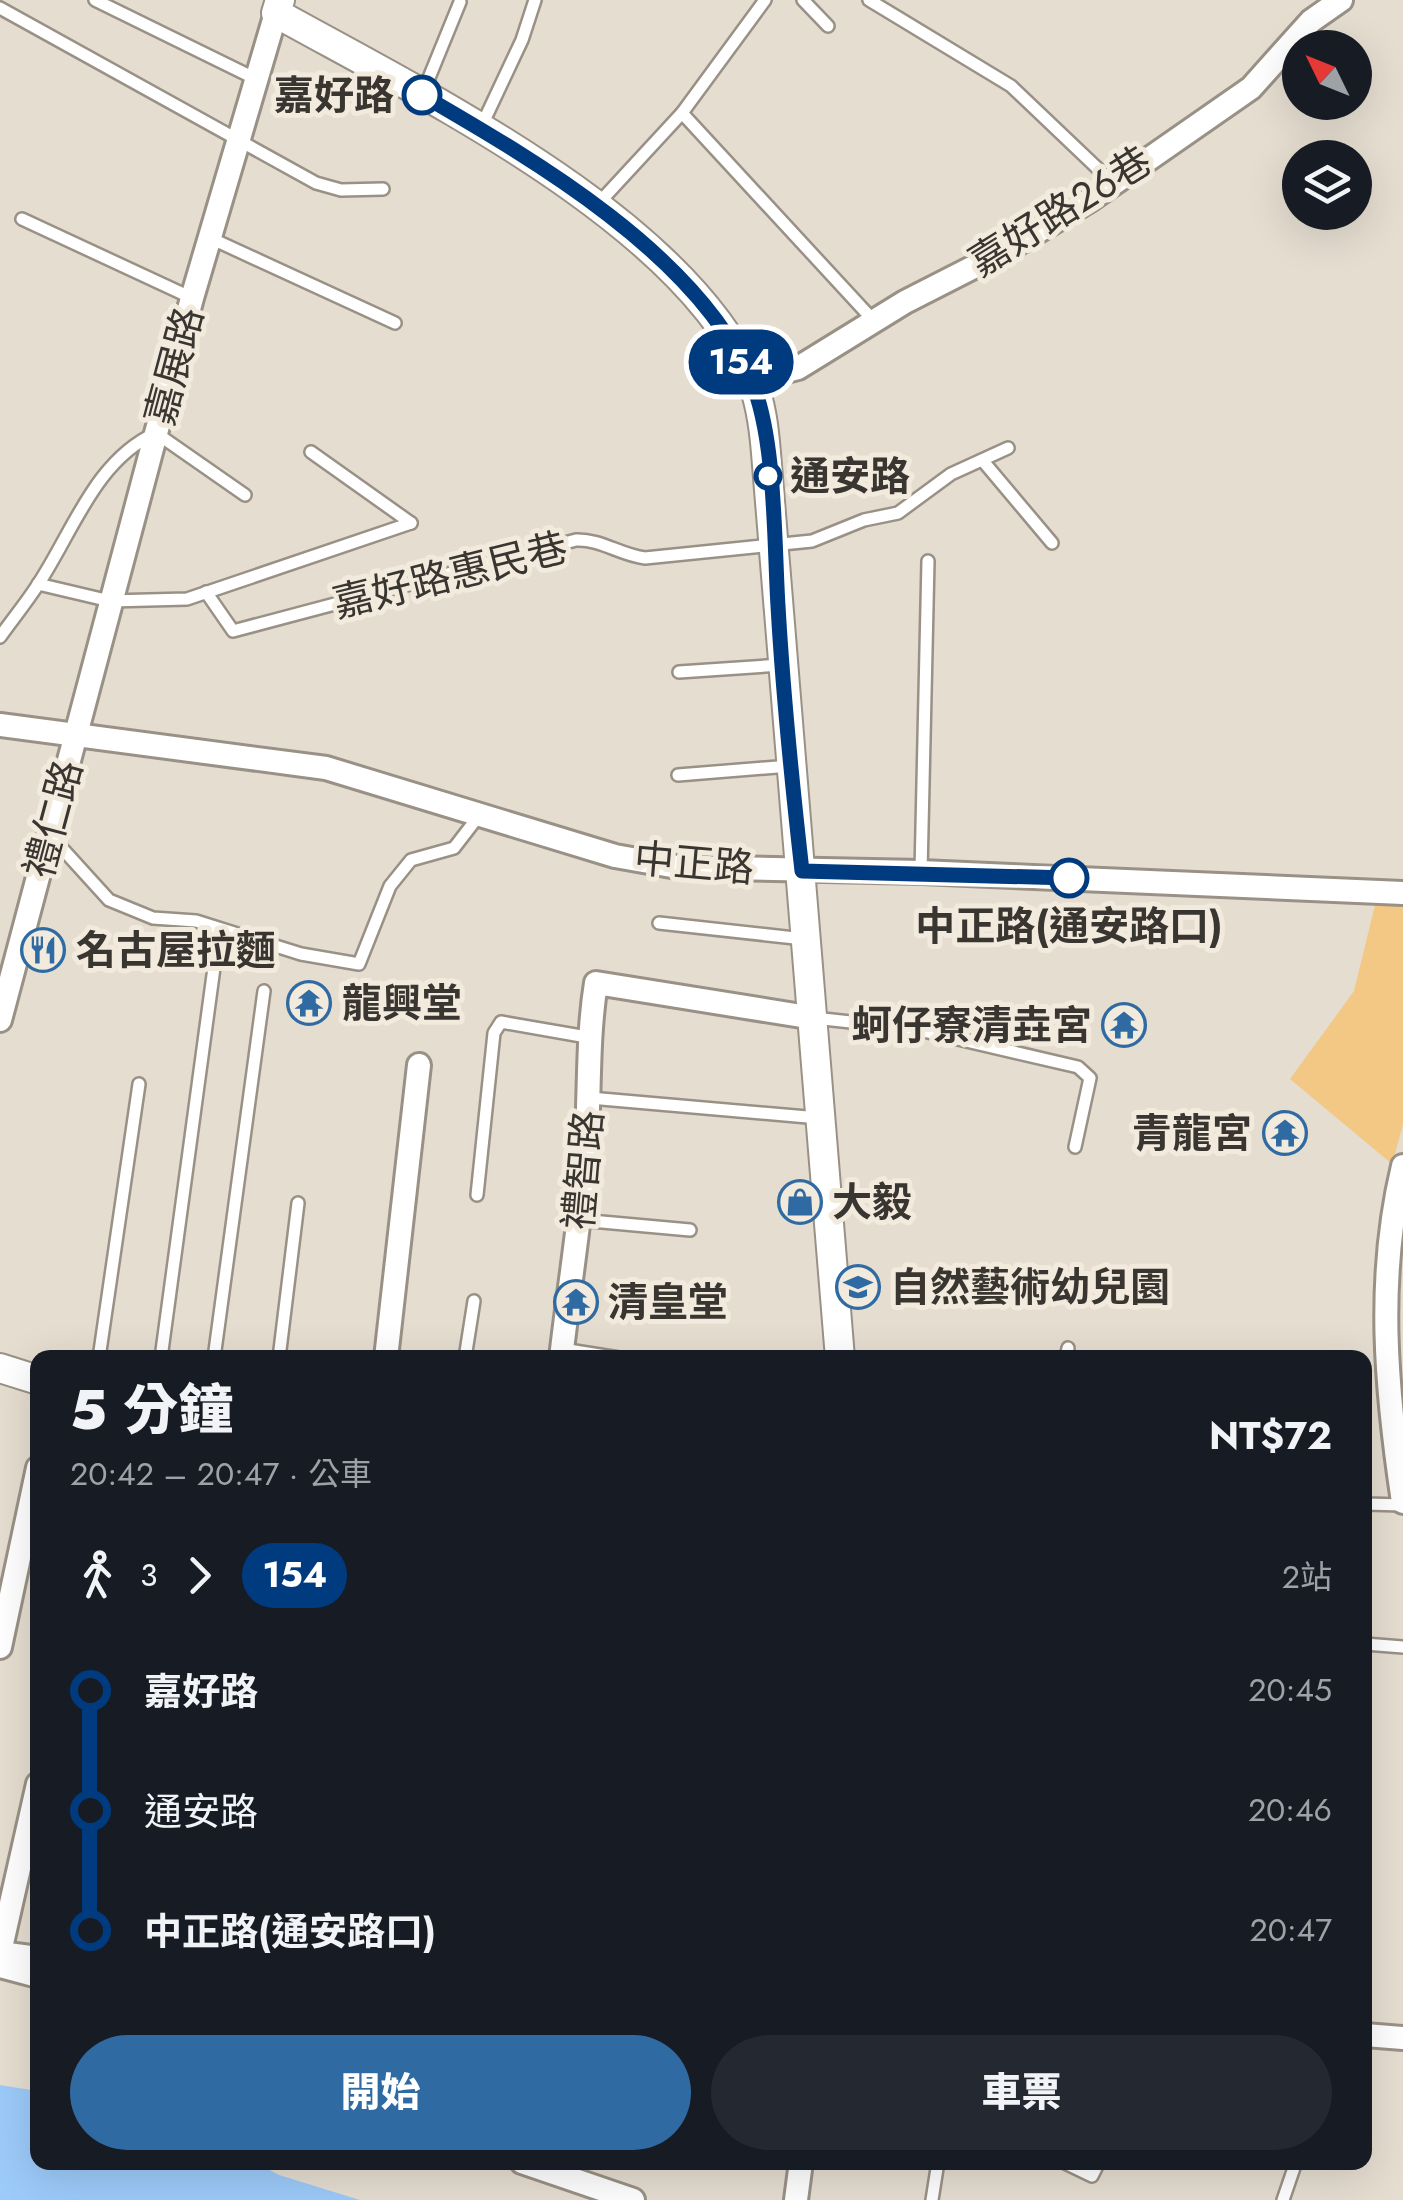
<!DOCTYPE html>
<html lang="zh-TW">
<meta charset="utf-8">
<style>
:root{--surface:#171b24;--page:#242831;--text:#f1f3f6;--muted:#9ea1a6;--accent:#2f6ba2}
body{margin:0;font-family:Jost,"Noto Sans TC",sans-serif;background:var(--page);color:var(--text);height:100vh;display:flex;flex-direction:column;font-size:38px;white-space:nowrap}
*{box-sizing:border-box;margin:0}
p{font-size:32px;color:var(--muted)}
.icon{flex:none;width:55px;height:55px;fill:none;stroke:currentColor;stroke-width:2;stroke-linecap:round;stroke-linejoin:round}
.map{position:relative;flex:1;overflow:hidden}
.side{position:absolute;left:30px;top:1350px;width:1342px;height:820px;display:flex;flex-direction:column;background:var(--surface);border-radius:20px;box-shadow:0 10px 40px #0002}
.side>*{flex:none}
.badge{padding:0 20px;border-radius:32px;font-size:35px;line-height:65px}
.needle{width:65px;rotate:313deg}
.buttons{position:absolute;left:1282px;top:30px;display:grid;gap:20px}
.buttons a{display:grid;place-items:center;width:90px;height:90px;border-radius:50%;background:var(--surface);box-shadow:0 10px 40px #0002;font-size:50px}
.map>.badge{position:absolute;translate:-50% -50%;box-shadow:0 0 0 5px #fff}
.legs{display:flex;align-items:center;gap:15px;height:110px;padding:0 40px;font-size:32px}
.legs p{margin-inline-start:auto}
.head{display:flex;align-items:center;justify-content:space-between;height:170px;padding:0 40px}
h1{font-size:55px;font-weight:800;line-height:75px}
.primary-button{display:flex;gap:20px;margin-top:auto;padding:20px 40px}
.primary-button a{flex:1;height:115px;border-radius:60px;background:var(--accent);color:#fff;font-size:40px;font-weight:800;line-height:115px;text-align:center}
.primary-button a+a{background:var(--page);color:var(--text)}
ul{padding:0 40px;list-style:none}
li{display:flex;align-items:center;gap:35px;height:120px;font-size:38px}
li i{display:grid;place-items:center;width:15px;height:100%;margin:0 12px;background:currentColor}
li i::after{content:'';width:25px;height:25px;margin:-12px;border:8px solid;border-radius:50%;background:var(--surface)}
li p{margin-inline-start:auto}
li:first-child i{background:linear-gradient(#0000 50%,currentColor 0)}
li:last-child i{background:linear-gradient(currentColor 50%,#0000 0)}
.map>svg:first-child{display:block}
.green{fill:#f3c884}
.water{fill:#9ccaf9}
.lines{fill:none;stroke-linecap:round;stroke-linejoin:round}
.service-casing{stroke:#999185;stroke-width:16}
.minor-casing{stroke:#999185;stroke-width:28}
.tertiary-casing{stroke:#999185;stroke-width:32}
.service{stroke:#fff;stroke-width:11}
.minor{stroke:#fff;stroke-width:22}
.tertiary{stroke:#fff;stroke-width:28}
.line-1-casing{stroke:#fff;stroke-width:22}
.line-1{stroke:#003b80;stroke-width:15}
.stop-1-dot{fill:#fff;stroke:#003b80;stroke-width:5}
.labels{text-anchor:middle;stroke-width:10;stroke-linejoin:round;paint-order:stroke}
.stop-label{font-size:40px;font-weight:bold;fill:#393531;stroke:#f2eadd;text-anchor:end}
.street-label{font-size:40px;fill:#393531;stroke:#f2eadd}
.poi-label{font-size:40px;font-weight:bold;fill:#393531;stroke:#f2eadd;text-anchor:start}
</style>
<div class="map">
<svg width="1403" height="2200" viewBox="0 0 1403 2200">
<rect width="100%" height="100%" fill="#e5ddd0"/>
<path class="green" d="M1375,905L1403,906V1125L1392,1164L1290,1079L1354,991Z"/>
<path class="water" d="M0,2085L37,2091L38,2162L256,2163L279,2175L360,2200H0Z"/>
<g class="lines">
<g class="service-casing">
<g id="service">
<path d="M95,0L256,79"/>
<path d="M803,0L828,26"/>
<path d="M869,0L1011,86L1114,184"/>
<path d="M0,8L316,183L341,190L383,189"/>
<path d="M422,95L460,2"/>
<path d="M682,113L874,321"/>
<path d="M482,125L522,40L535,0"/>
<path d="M597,205L682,113L765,0"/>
<path d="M22,219L192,298"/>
<path d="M208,237L395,323"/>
<path d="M311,452L411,523"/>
<path d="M983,461L1052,543"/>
<path d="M38,584L110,601L187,599L411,523"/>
<path d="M206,592L233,631L576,540C601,539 620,555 645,558L812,541L864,520L898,513L951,474L1008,448"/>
<path d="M0,637C12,620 26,603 37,586C72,534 95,460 156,433L245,495"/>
<path d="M679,672L781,665"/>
<path d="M678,775L790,766"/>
<path d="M49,834L109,900L153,918L196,921L301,954L359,964L390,886L411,860L454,848L481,813"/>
<path d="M921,872L928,561"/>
<path d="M659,923L804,939"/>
<path d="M814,1018L915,1029L1078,1067L1090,1078L1075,1147"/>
<path d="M590,1098L819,1118"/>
<path d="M477,1195L494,1033L501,1022L587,1037"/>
<path d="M580,1220L690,1230"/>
<path d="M562,1349L619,1358"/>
<path d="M99,1358L139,1084"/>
<path d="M161,1358L216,953L209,926"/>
<path d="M214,1358L264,991"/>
<path d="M279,1358L298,1203"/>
<path d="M465,1358L474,1301"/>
<path d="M1066,1358L1068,1348"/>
<path d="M1365,1504L1403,1505"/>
<path d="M1365,1644L1403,1647"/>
<path d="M1063,2162L1092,2176L1099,2162"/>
<path d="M932,2200L938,2162"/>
<path d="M1283,2200L1296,2162"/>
</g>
</g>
<g class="minor-casing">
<g id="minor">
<path d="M751,380L798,368L905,302L1007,250L1090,200L1251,88L1311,21L1341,0"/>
<path d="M0,725L326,768L615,856L677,867L921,872L1403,893"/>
<path d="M0,1020L192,298L276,13"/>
<path d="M1403,1166C1376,1278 1386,1389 1403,1502"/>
<path d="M386,1358L419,1065"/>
<path d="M561,1358C569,1289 580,1221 586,1151C590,1095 587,1039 596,983L814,1018"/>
<path d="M0,1647L38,1468"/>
<path d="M0,1952L38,1784"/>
<path d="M0,1953L38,1958"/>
<path d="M0,1966L38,1976"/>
<path d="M1365,2035L1403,2038"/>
<path d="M522,2162L633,2200"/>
<path d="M796,2200L801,2162"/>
</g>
</g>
<g class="tertiary-casing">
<g id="tertiary">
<path d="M280,0L276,13C423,95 682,220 751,379C761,402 764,428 766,453L840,1358"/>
<path d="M0,1368L38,1380"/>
</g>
</g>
<use href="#service" class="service"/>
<use href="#minor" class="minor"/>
<use href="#tertiary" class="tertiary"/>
</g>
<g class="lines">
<g class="line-1-casing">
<path id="line-1" d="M422,95C534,160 698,255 751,380C776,437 774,542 778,606C783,694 792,783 802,871L1069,878"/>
</g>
<use href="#line-1" class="line-1"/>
</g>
<defs>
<g id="restaurant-ring" transform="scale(2.25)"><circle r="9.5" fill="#f2eadd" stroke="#2f6ba2" stroke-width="1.5"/><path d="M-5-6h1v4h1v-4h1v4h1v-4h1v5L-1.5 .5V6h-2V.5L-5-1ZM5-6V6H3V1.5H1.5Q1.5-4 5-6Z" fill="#2f6ba2"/></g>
<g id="temple-ring" transform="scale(2.25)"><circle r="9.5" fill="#f2eadd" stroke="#2f6ba2" stroke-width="1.5"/><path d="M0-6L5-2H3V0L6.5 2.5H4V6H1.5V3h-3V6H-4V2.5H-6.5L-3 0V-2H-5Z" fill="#2f6ba2"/></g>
<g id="shop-ring" transform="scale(2.25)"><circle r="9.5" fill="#f2eadd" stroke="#2f6ba2" stroke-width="1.5"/><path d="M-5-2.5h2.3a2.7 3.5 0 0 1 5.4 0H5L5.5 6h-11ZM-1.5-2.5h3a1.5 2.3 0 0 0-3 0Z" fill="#2f6ba2"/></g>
<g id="school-ring" transform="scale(2.25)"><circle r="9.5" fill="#f2eadd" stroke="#2f6ba2" stroke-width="1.5"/><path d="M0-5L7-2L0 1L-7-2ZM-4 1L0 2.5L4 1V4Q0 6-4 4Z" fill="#2f6ba2"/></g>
</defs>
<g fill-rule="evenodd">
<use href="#restaurant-ring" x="43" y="950"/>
<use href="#temple-ring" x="309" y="1003"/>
<use href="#temple-ring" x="1124" y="1025"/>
<use href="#temple-ring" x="1285" y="1133"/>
<use href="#shop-ring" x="800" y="1202"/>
<use href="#school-ring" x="858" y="1287"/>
<use href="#temple-ring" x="576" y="1302"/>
</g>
<g class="stop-1-dot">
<circle cx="422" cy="95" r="18"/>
<circle cx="768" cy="476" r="12"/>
<circle cx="1069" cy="878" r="18"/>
</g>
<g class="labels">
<g class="stop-label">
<text x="394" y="109">嘉好路</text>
<text x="790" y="490" text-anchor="start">通安路</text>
<text x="1069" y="940" text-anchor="middle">中正路(通安路口)</text>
</g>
<g class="street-label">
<text transform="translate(1060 211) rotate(-32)" y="14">嘉好路26巷</text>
<text transform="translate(174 366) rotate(-75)" y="14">嘉展路</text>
<text transform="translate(450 575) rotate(-14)" y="14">嘉好路惠民巷</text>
<text transform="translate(53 819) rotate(-75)" y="14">禮仁路</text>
<text transform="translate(694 863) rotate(5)" y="14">中正路</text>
<text transform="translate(583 1170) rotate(-85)" y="14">禮智路</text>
</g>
<g class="poi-label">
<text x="76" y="964">名古屋拉麵</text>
<text x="342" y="1017">龍興堂</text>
<text x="1092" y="1039" text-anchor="end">蚵仔寮清垚宮</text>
<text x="1252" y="1147" text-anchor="end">青龍宮</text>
<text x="832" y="1216">大毅</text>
<text x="890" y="1301">自然藝術幼兒園</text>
<text x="608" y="1316">清皇堂</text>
</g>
</g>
</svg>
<div class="buttons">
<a><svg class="needle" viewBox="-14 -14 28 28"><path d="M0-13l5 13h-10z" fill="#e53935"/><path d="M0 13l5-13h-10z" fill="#9ea1a6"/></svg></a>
<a><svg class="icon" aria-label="layers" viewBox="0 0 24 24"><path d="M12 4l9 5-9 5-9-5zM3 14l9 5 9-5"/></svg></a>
</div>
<b class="badge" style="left:741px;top:362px;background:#003b80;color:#fff">154</b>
<section class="side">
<div class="head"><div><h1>5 分鐘</h1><p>20:42 – 20:47 · 公車</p></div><b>NT$72</b></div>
<div class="legs"><svg class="icon" aria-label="walk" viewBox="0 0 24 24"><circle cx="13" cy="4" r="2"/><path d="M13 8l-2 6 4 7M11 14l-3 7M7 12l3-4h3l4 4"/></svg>3<svg class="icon" aria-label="forward" viewBox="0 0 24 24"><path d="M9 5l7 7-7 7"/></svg><b class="badge" style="background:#003b80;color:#fff">154</b><p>2站</p></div>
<ul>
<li><i style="color:#003b80"></i><b>嘉好路</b><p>20:45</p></li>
<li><i style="color:#003b80"></i><span>通安路</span><p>20:46</p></li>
<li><i style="color:#003b80"></i><b>中正路(通安路口)</b><p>20:47</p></li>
</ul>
<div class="primary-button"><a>開始</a><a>車票</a></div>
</section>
</div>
